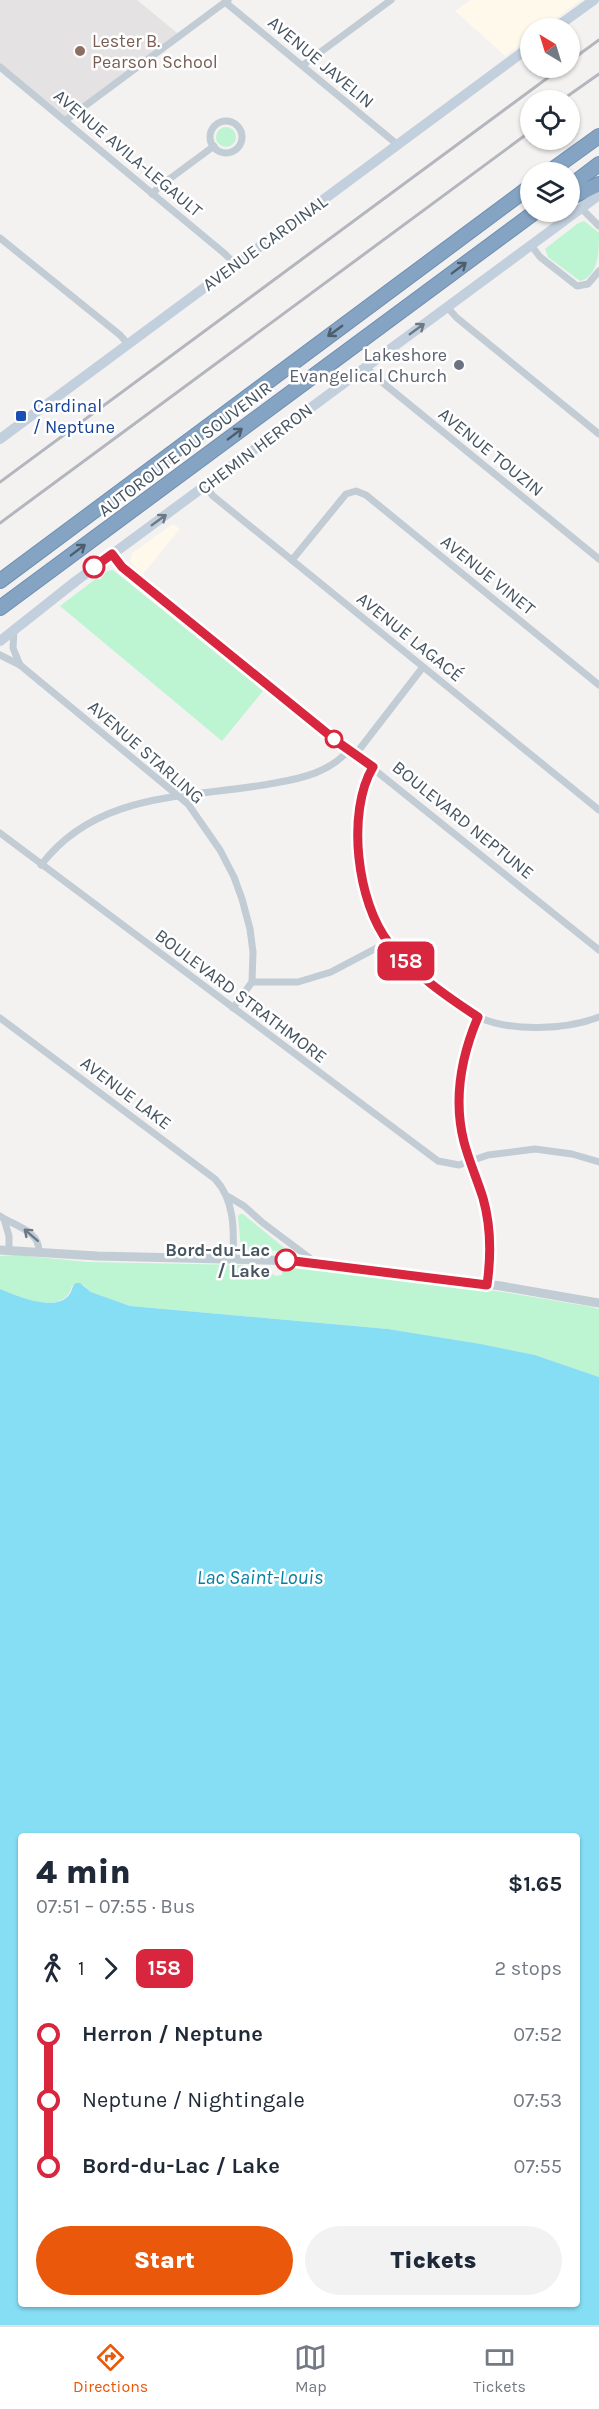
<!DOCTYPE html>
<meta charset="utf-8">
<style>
:root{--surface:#fff;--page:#f2f2f3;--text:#1f2937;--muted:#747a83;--line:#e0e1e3;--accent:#ea580c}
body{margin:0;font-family:Karla,sans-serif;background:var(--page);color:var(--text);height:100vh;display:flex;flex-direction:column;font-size:22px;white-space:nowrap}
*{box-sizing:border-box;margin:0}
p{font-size:20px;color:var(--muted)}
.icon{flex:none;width:33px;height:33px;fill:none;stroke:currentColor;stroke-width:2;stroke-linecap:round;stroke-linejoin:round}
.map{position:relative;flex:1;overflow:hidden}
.drawer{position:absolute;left:18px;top:1833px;width:562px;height:474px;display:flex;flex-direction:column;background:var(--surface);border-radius:6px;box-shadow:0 2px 4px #0004}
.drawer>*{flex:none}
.badge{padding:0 12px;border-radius:9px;font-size:21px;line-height:39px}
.needle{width:39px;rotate:322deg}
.tools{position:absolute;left:520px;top:18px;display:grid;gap:12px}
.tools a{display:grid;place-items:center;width:60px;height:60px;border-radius:50%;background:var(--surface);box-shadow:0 2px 4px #0004;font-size:30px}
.map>.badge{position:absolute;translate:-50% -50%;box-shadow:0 0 0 3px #fff}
.legs{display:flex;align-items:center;gap:9px;height:66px;padding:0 18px;font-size:20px}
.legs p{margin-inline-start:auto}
.headline{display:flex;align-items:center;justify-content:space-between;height:102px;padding:0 18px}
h1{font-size:33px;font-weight:800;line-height:45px}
.cta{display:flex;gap:12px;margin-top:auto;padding:12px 18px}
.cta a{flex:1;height:69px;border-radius:36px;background:var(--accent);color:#fff;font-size:24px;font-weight:800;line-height:69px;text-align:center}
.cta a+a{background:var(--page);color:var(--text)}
ul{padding:0 18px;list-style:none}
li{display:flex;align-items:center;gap:21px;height:66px;font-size:22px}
li i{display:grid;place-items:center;width:9px;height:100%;margin:0 8px;background:currentColor}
li i::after{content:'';width:15px;height:15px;margin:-8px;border:4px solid;border-radius:50%;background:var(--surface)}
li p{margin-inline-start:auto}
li:first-child i{background:linear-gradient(#0000 50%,currentColor 0)}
li:last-child i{background:linear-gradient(currentColor 50%,#0000 0)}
.tabs{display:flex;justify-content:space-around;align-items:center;height:84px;border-top:2px solid var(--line);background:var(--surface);font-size:16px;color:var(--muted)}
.tabs a{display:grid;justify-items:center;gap:3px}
.tabs .selected{color:var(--accent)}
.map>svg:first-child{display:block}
.commercial{fill:#fef9eb}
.education{fill:#e5e2e3}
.green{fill:#bdf4d2}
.water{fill:#86def5;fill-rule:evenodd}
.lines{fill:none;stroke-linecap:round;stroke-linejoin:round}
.motorway-casing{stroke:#708fb0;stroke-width:16}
.minor{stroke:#c1ccd4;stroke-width:7}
.tertiary{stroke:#c1ccd4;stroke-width:9}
.secondary{stroke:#c2cfdc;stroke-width:10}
.motorway{stroke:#85a4c4;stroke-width:14}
.rail{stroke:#b3b6bc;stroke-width:3}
.oneway{stroke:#4d5d6b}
.oneway2{stroke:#6c7a86}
.oneway3{stroke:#6c7984}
.line-1-casing{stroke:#fff;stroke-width:14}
.line-1{stroke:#d7263d;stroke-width:9}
.education-dot{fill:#8d6e63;stroke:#fff;stroke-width:2}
.worship-dot{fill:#6b7280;stroke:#fff;stroke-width:2}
.transit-dot{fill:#1a4fb4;stroke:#fff;stroke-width:2}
.stop-1-dot{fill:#fff;stroke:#d7263d;stroke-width:3}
.labels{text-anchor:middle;stroke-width:5;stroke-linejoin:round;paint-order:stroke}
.education-label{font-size:18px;fill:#785e54;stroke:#fff;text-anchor:start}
.street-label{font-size:18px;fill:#475561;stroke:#fff}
.worship-label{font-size:18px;fill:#5b616d;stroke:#fff;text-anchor:end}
.transit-label{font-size:18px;fill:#164399;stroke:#fff;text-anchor:start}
.stop-label{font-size:18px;font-weight:bold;fill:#475561;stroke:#fff;text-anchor:end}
.water-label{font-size:20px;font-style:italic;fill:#0380a2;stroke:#fff}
</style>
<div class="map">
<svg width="599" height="2325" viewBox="0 0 599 2325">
<rect width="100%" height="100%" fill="#f4f1f1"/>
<g class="commercial">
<path d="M471,0H581L542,28H531V37L505,56L455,11Z"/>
<path d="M173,524L180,529L142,575L130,561L132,553Z"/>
</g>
<path class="education" d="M0,0H137L181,36L66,120L0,67Z"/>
<g class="green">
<circle cx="226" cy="137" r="10"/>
<path d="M584,221L599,233C599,250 599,276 580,281L548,257L545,249L577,224Z"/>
<path d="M113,570L263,691L222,741L60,606L97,578L100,580L107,571Z"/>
<path d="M240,1214H243L288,1251L241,1250L238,1216Z"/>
<path d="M16,1255L88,1262L243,1265V1267L270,1268L272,1274L276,1276L282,1275L283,1268L292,1266L503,1292L592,1307L599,1309V1377L535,1355L481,1344L388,1329L130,1306L91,1292L84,1285L72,1286C64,1317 20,1297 0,1289V1256Z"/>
</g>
<path class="water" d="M76,1283H80L91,1292L130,1306L388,1329L481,1344L535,1355L599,1377V2325H0V1289C15,1295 55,1313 69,1295C73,1290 71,1287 76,1283ZM21,1836H578V2304H21Z"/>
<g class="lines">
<g class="motorway-casing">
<g id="motorway">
<path d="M549,172L599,136"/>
<path d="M570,186L599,164"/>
<path d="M570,198L599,184"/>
<path d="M0,581L531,186"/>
<path d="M0,608L535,212"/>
</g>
</g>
<g class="minor">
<path d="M225,2L398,145"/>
<path d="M303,65L391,0"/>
<path d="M0,67L225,254L236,265"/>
<path d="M66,120L228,0"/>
<circle cx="226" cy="137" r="16"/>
<path d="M152,194L160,186L214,146"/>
<path d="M581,208L599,226"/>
<path d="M0,238L120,335L128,344"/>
<path d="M531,245L540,257L577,286L588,284L599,271"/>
<path d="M447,307L457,318L599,434"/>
<path d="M366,367L377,378L599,559"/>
<path d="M205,486L213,496L599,810"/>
<path d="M112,554L122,567L599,950"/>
<path d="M292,560L346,494L356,491L366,495L599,685"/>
<path d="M14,630L13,648L20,665"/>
<path d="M0,655L20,665L188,804L220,850L234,877L242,899L250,929L253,952L252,982L233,1008"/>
<path d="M355,755L423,667"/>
<path d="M373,767C344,815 358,896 388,941C403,964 453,1006 478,1017C511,1032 566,1030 599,1017"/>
<path d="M0,833L438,1161L459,1165L488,1155L535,1149L572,1154L599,1162"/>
<path d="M41,865C99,789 191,799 275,783C304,778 329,772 349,750"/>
<path d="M252,982H298L331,972L388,942"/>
<path d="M478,1017C461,1057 453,1099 464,1142C469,1161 477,1179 483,1198C491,1226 491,1257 487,1285"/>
<path d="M0,1018L215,1179C235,1200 234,1231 233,1259"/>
<path d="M229,1197L244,1206L263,1223L315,1262"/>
<path d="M0,1216C14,1226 39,1230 39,1251"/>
<path d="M4,1219L9,1236V1250"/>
</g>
<path class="tertiary" d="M0,1250L97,1256L303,1261L501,1286L599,1303"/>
<g class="secondary">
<path d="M555,28L594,0"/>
<path d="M0,439L531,46"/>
<path d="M0,641L76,581L599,195"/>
</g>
<use href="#motorway" class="motorway"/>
<g class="rail">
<path d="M570,61L599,40"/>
<path d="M562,100L599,74"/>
<path d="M0,482L561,68"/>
<path d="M0,523L531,131"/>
</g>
</g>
<defs><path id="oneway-shaft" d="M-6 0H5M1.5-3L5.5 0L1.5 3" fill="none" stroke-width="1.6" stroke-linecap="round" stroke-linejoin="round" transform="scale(1.5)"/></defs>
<g class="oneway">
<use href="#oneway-shaft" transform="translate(459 268) rotate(-37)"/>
<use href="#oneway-shaft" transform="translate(335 331) rotate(144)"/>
<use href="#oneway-shaft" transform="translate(235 434) rotate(-37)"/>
<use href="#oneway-shaft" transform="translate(78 550) rotate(-37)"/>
</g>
<g class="oneway2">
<use href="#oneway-shaft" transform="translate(417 329) rotate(-36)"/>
<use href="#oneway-shaft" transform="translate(159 520) rotate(-36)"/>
</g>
<use class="oneway3" href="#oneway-shaft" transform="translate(31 1235) rotate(-139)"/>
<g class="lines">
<g class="line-1-casing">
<path id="line-1" d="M94,567L112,554L122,567L339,743L373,767C346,812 357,903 389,943C414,974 446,996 478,1017C461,1057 453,1099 464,1142C469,1161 477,1179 483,1198C491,1226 491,1257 487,1285L286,1260"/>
</g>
<use href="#line-1" class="line-1"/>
</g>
<circle class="education-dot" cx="80" cy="51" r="6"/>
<circle class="worship-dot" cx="459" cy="365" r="6"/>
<rect class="transit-dot" x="15" y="410" width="12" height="12" rx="3"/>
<g class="stop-1-dot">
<circle cx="94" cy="567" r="10"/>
<circle cx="334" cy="739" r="8"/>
<circle cx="286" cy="1260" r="10"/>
</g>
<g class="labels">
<g class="education-label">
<text x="92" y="47">Lester B.<tspan x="92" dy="21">Pearson School</tspan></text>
</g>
<g class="street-label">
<text transform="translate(321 62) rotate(40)" y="6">AVENUE JAVELIN</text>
<text transform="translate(128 153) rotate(40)" y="6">AVENUE AVILA-LEGAULT</text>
<text transform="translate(265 243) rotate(-36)" y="6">AVENUE CARDINAL</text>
<text transform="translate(185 449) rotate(-37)" y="6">AUTOROUTE DU SOUVENIR</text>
<text transform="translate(255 449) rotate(-37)" y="6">CHEMIN HERRON</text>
<text transform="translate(491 452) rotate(39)" y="6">AVENUE TOUZIN</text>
<text transform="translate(488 575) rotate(39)" y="6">AVENUE VINET</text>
<text transform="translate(410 637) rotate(39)" y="6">AVENUE LAGACÉ</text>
<text transform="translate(146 752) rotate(41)" y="6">AVENUE STARLING</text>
<text transform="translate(463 820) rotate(39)" y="6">BOULEVARD NEPTUNE</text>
<text transform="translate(241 996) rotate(37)" y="6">BOULEVARD STRATHMORE</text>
<text transform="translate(126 1093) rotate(37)" y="6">AVENUE LAKE</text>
</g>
<g class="worship-label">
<text x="447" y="361">Lakeshore<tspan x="447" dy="21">Evangelical Church</tspan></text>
</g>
<g class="transit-label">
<text x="33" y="412">Cardinal<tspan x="33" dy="21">/ Neptune</tspan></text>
</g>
<g class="stop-label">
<text x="270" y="1256">Bord-du-Lac<tspan x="270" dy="21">/ Lake</tspan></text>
</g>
<g class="water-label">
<text x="260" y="1584">Lac Saint-Louis</text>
</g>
</g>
</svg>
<div class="tools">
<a><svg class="needle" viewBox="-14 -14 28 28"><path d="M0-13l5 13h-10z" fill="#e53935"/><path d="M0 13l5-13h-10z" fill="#747a83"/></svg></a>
<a><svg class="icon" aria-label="locate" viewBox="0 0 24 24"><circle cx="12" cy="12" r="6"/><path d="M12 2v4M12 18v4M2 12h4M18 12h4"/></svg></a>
<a><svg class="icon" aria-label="layers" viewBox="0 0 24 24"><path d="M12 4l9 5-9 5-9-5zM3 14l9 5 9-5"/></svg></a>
</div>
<b class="badge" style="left:406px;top:961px;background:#d7263d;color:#fff">158</b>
<section class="drawer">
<div class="headline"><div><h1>4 min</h1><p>07:51 – 07:55 · Bus</p></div><b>$1.65</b></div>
<div class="legs"><svg class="icon" aria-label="walk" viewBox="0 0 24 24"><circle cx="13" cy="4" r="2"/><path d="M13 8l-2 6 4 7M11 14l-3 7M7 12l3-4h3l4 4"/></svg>1<svg class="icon" aria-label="forward" viewBox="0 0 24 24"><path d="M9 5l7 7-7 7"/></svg><b class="badge" style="background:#d7263d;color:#fff">158</b><p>2 stops</p></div>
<ul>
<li><i style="color:#d7263d"></i><b>Herron / Neptune</b><p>07:52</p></li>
<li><i style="color:#d7263d"></i><span>Neptune / Nightingale</span><p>07:53</p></li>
<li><i style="color:#d7263d"></i><b>Bord-du-Lac / Lake</b><p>07:55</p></li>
</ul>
<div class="cta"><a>Start</a><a>Tickets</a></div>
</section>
</div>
<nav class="tabs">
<a class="selected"><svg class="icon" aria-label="directions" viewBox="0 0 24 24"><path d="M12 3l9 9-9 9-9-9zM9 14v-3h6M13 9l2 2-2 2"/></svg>Directions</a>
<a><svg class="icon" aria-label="map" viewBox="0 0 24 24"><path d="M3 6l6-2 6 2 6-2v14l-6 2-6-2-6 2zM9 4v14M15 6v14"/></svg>Map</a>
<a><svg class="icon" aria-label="tickets" viewBox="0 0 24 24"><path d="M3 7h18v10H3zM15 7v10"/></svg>Tickets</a>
</nav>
